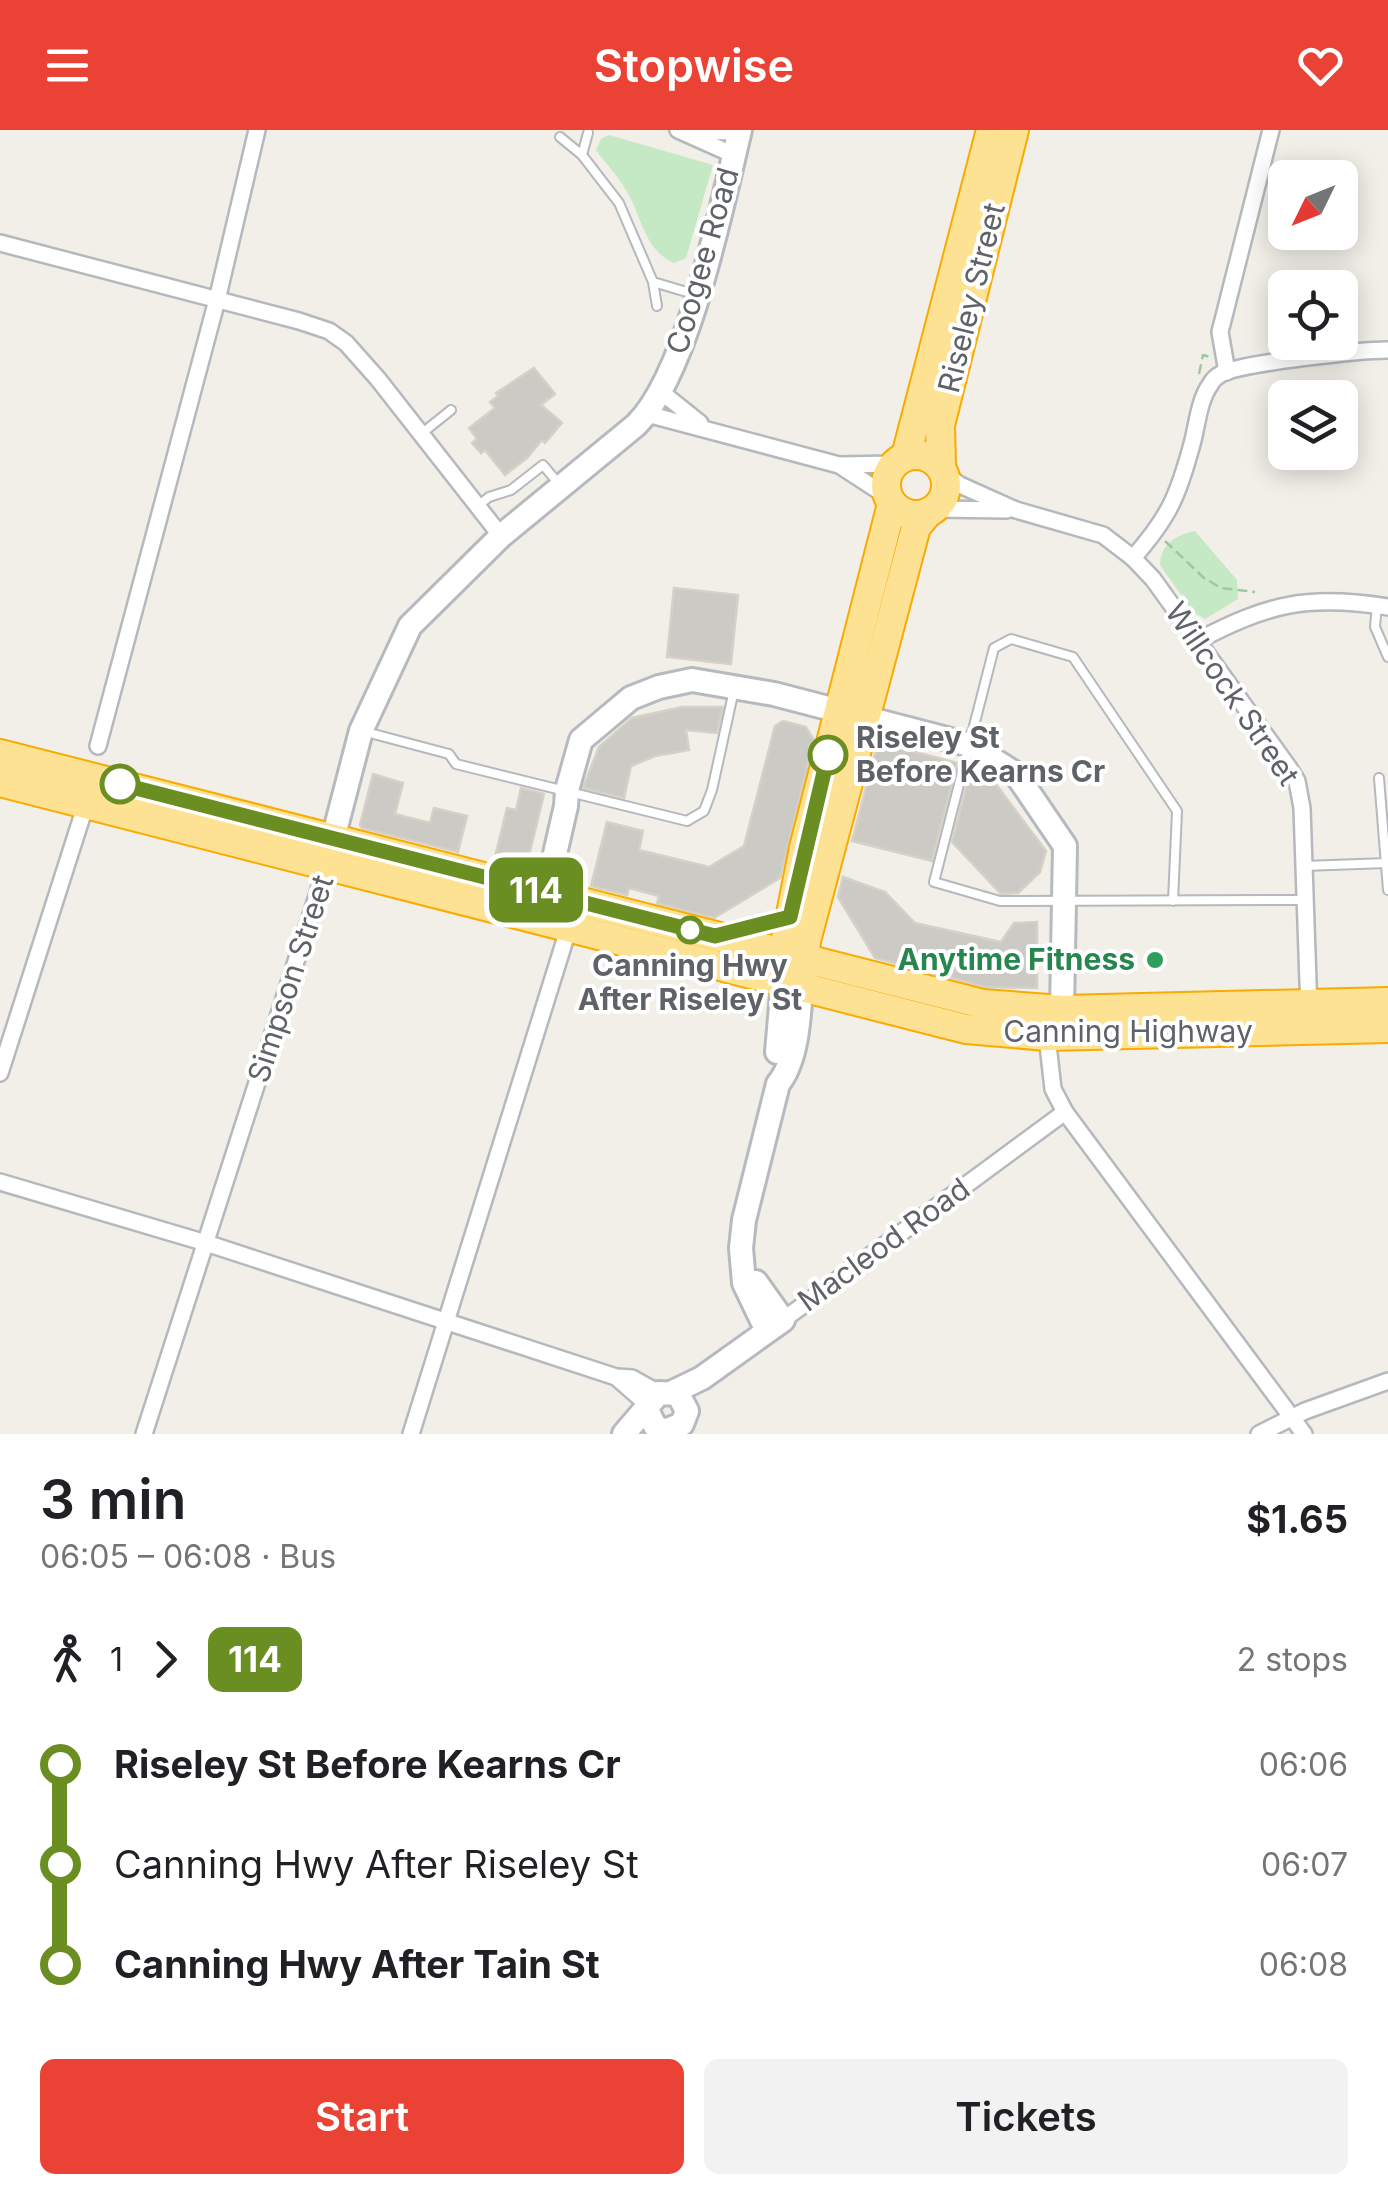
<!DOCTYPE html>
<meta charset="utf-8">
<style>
:root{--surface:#fff;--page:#f2f2f2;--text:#202124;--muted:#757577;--accent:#ea4335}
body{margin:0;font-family:Inter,sans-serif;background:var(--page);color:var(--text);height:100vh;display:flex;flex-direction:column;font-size:38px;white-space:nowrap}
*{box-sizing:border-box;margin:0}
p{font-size:32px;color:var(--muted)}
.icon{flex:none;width:55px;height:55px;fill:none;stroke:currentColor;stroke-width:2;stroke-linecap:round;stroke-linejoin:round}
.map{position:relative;height:1304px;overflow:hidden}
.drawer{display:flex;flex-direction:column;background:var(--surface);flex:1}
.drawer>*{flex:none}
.badge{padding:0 20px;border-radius:15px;font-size:35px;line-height:65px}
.needle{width:65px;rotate:227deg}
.fabs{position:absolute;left:1268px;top:30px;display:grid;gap:20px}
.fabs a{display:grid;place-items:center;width:90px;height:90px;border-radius:15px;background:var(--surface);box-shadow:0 5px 25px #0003;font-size:50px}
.map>.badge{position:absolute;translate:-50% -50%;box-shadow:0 0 0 5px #fff}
.legs{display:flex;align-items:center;gap:15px;height:110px;padding:0 40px;font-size:32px}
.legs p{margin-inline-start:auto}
.overview{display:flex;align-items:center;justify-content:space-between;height:170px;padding:0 40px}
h1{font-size:55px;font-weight:600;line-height:75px}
.button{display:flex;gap:20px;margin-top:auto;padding:20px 40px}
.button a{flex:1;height:115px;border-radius:15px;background:var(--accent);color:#fff;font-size:40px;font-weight:600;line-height:115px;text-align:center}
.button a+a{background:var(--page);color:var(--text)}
ul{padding:0 40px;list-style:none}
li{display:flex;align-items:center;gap:35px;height:100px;font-size:38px}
li i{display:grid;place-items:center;width:15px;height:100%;margin:0 12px;background:currentColor}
li i::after{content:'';width:25px;height:25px;margin:-12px;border:8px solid;border-radius:50%;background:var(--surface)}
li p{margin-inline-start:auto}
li:first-child i{background:linear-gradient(#0000 50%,currentColor 0)}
li:last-child i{background:linear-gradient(currentColor 50%,#0000 0)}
header{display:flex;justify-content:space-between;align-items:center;height:130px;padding:0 40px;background:var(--accent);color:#fff;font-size:45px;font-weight:600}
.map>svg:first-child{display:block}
.green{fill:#c5e8c5}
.building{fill:#cccac5;stroke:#d6d1c6;stroke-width:2.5}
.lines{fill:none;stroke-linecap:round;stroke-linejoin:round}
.lane-casing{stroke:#b5b8bc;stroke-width:12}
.street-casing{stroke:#b5b8bc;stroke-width:20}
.secondary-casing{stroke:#b6babf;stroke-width:28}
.highway-casing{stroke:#f9ab00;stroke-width:32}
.path{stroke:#9cc7a9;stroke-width:2.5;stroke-dasharray:10 5;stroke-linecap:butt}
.lane{stroke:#fff;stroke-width:8}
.street{stroke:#fff;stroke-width:15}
.secondary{stroke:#fff;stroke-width:22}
.highway{stroke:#fde293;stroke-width:28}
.line-1-casing{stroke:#fff;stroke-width:22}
.line-1{stroke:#6b8e23;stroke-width:15}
.stop-1-dot{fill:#fff;stroke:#6b8e23;stroke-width:5}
.leisure-dot{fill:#2e9e5b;stroke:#fff;stroke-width:4}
.labels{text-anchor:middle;stroke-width:8;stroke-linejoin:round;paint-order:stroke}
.street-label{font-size:30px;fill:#5f6368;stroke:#fff}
.stop-label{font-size:30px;font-weight:bold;fill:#5f6368;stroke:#fff;text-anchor:start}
.leisure-label{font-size:30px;font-weight:bold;fill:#27864d;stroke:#fff;text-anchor:end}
</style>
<header><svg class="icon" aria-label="menu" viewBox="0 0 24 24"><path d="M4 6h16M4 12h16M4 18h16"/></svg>Stopwise<svg class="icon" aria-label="heart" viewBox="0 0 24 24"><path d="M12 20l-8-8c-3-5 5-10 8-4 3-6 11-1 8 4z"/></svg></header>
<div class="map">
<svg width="1388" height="1304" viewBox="0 0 1388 1304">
<rect width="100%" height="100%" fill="#f1efe8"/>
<g class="green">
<path d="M609,5L713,35L686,128L674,133C644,120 642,86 626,60C618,46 606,34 596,20L601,9Z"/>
<path d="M1195,401L1237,450L1238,469L1205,489L1193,482L1160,435C1160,415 1177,404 1195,401Z"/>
</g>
<g class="building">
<path d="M534,238L555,264L541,275L562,293L545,313L542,310L527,328L505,345L485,320L481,323L472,313L477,309L469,298L495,278L490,272L498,266L496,263Z"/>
<path d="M674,458L738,465L731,534L667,527Z"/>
<path d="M682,577H723L717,603L686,600L689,620L655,626L631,636L624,668L583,658L599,617L632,588Z"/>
<path d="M783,591L806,597L814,610L780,748L714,788L657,773L659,766L629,758L627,765L591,756L607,692L643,701L639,720L709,737L744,716L775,596Z"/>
<path d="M888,615L957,633L932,731L852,711L875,623Z"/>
<path d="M971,638L995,653L1046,721L1040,742L1018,763L1001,764L952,712Z"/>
<path d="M373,644L403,653L395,684L430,693L434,678L467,686L458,722L362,698L360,695Z"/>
<path d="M521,658L544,664L528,730L516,737L494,731L507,678L516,680Z"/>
<path d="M843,747L885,762L915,793L1001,812L1014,793L1037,792V858L986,857L875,828L838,767Z"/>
</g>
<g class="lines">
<g class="lane-casing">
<g id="lane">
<path d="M588,3L582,25L619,73L653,152L697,165"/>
<path d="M560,7L582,25"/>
<path d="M653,152L657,176"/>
<path d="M421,304L451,280"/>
<path d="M479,375L489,367L511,360L543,335L559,354"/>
<path d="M1377,475L1375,497L1388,527"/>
<path d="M366,602L449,624L456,634L687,691L704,681L712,660L734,560"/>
<path d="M1379,648L1388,760"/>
<path d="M1303,736L1388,733"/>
<path d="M1173,771L1177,681L1073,527L1011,509L994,518L934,752L1000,771L1305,770"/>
</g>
</g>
<g class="street-casing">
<g id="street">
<path d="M678,0L734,25"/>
<path d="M688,1L740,2"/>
<path d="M0,113L299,191L329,201L346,213L378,249L501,406"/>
<path d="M1227,242L1220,202L1271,0"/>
<path d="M660,261L700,293"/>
<path d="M647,284L839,335L888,367"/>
<path d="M839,335L893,334"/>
<path d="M945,344L960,355L1016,380L1103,405L1133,428L1153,449L1289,638L1297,651L1302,678L1309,881"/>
<path d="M935,379L1007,380"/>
<path d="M1133,428C1169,387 1178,366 1192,314C1197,296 1199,270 1210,255C1212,251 1217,246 1221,244C1240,233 1362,220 1388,220"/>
<path d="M1197,511C1268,474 1307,464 1388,477"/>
<path d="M98,616L217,170L257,0"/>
<path d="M1047,906L1053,959L1065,982L1304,1304"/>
<path d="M0,943L86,674"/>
<path d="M0,1052L206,1113L616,1247L632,1248L659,1263"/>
<path d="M783,1190L1065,982"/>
<path d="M616,1247L648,1275"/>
<path d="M144,1304L327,735"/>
<path d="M411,1304L569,797"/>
<path d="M1259,1304L1305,1281L1388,1251"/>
</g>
</g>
<g class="secondary-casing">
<g id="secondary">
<path d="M329,724L361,601L410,496L501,406L636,295C688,244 722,75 740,0"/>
<path d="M546,763L566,676L567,660L581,610L631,568L659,557L692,550L774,564L970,615L1016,644L1065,716L1062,880"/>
<path d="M777,922L783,853"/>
<path d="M767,1201L744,1153L741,1118L744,1090L778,954C797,931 799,888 801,858"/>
<path d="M673,1262L702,1248L783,1190L756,1152"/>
<path d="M624,1304L659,1263L678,1264L687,1281L682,1294L665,1301L655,1296L647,1280"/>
</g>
</g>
<g class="highway-casing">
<g id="highway">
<circle cx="916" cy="355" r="30"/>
<path d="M906,326L991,0"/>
<path d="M941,337L940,295L1014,0"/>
<path d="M0,624L983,874L1062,880L1388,872"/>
<path d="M0,652L966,899L1047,906L1388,898"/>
<path d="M784,841L786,809L804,718L892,374"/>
<path d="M803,847L806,811L916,397L927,384"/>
</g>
</g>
<g class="path">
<path d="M1199,244L1203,225L1210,227"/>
<path d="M1165,411L1204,448L1221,458L1255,462"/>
</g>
<use href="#lane" class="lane"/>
<use href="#street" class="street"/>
<use href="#secondary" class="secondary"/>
<use href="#highway" class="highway"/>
</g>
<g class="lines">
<g class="line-1-casing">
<path id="line-1" d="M120,654L715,806L790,787L828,625"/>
</g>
<use href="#line-1" class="line-1"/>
</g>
<g class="stop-1-dot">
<circle cx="828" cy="625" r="18"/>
<circle cx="120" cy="654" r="18"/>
<circle cx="690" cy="800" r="12"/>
</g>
<circle class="leisure-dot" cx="1155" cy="830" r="10"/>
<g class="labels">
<g class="street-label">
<text transform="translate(703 131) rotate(-74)" y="10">Coogee Road</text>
<text transform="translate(972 168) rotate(-76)" y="10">Riseley Street</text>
<text transform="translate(1232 564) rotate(56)" y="10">Willcock Street</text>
<text transform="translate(291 849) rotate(-72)" y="10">Simpson Street</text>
<text x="1128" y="912">Canning Highway</text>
<text transform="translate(884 1115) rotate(-36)" y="10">Macleod Road</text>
</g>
<g class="stop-label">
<text x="856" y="618">Riseley St<tspan x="856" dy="34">Before Kearns Cr</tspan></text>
<text x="690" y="846" text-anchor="middle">Canning Hwy<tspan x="690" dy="34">After Riseley St</tspan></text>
</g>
<g class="leisure-label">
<text x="1135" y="840">Anytime Fitness</text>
</g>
</g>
</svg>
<div class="fabs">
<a><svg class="needle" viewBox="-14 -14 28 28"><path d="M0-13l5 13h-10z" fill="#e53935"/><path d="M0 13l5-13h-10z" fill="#757577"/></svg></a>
<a><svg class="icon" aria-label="locate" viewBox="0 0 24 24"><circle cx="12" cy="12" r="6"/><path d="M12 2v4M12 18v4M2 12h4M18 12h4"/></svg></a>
<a><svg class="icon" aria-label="layers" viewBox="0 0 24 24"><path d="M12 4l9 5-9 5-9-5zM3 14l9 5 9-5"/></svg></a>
</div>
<b class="badge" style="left:536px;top:760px;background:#6b8e23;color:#fff">114</b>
</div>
<section class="drawer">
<div class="overview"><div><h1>3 min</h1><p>06:05 – 06:08 · Bus</p></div><b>$1.65</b></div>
<div class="legs"><svg class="icon" aria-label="walk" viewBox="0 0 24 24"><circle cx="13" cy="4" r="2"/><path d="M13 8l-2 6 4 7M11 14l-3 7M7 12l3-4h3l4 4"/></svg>1<svg class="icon" aria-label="forward" viewBox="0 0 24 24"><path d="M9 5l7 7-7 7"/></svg><b class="badge" style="background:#6b8e23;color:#fff">114</b><p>2 stops</p></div>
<ul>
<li><i style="color:#6b8e23"></i><b>Riseley St Before Kearns Cr</b><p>06:06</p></li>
<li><i style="color:#6b8e23"></i><span>Canning Hwy After Riseley St</span><p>06:07</p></li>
<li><i style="color:#6b8e23"></i><b>Canning Hwy After Tain St</b><p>06:08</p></li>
</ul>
<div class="button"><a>Start</a><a>Tickets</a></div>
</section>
